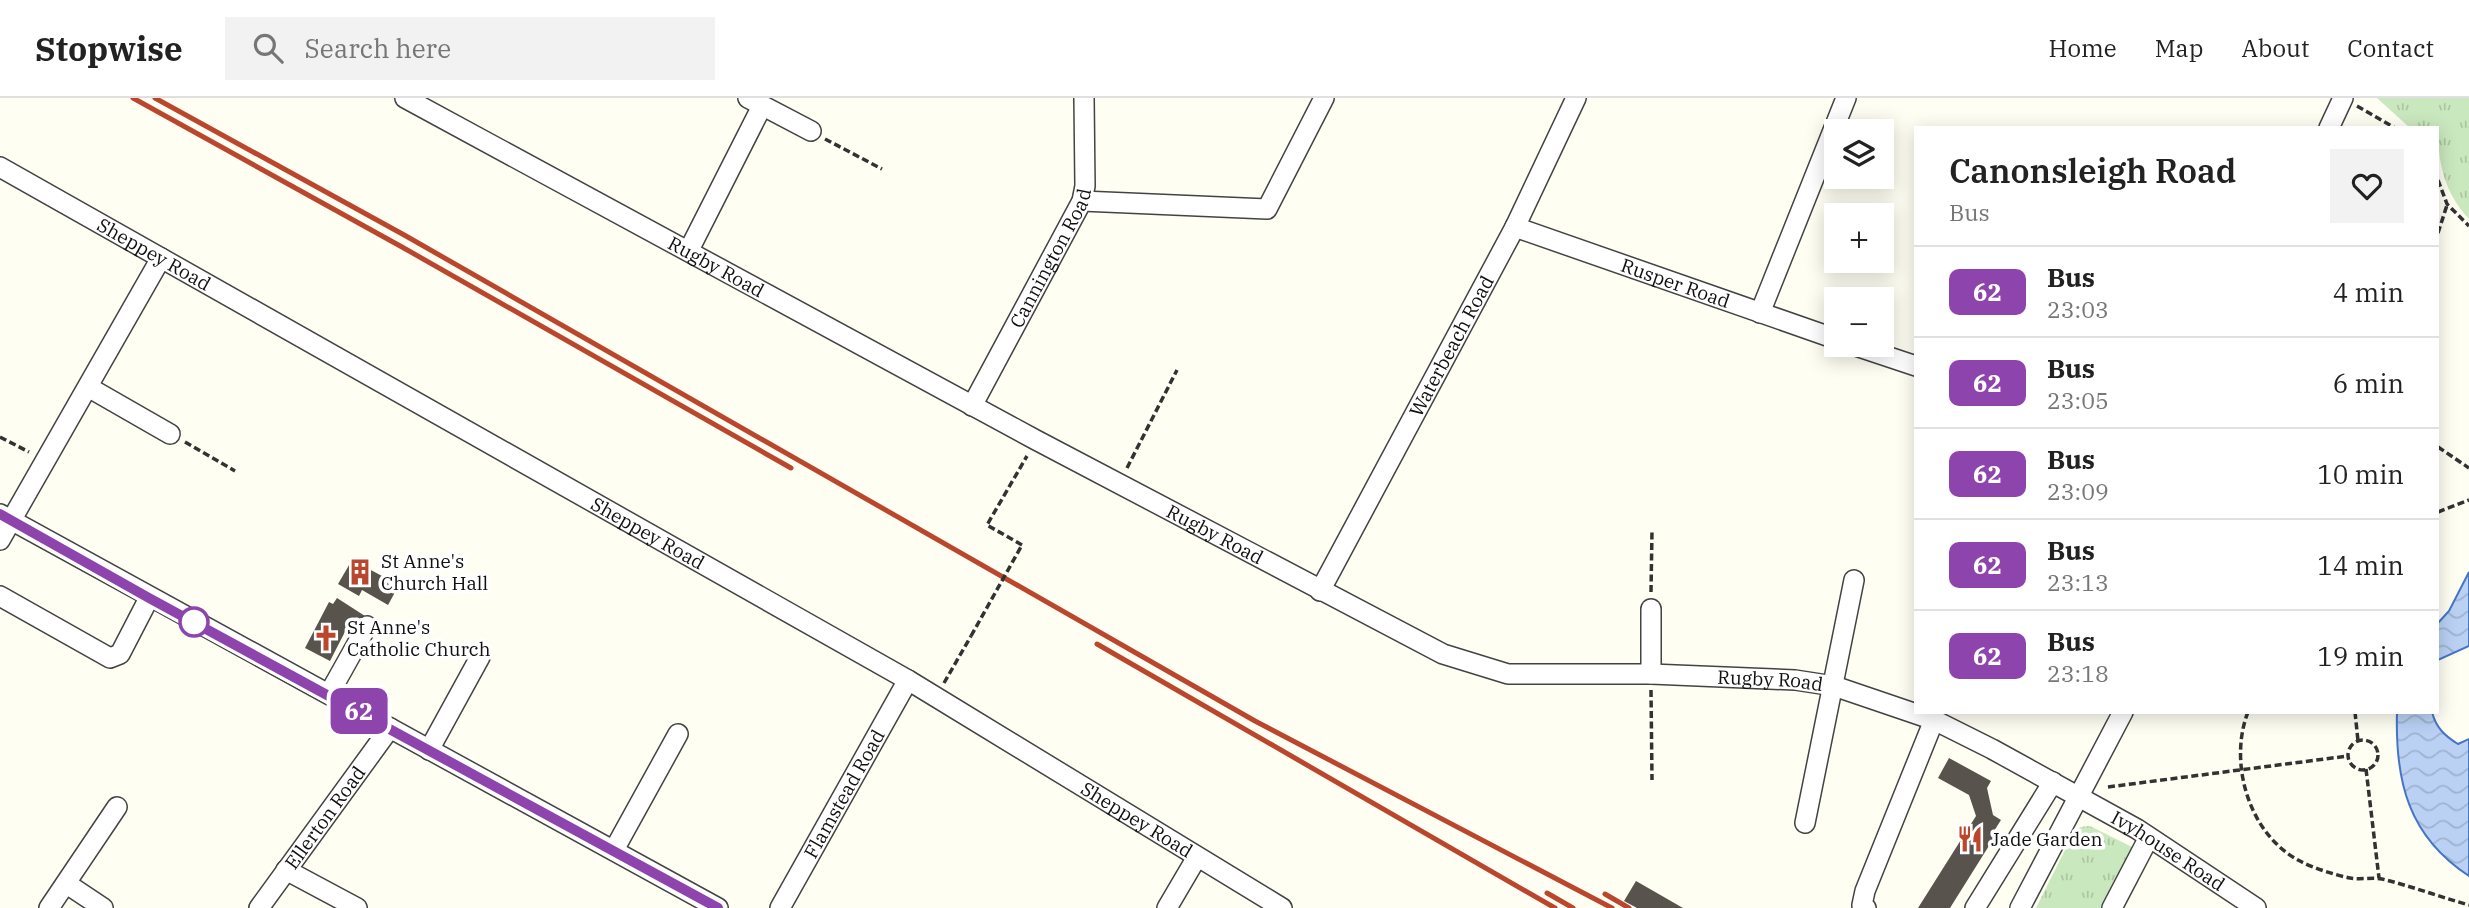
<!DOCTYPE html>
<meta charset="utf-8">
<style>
:root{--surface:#fff;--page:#f2f2f2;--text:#222;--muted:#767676;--line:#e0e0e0}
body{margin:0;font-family:"IBM Plex Serif",serif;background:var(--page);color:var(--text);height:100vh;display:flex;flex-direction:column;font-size:26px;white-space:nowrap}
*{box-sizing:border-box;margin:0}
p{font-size:23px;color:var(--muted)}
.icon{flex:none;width:38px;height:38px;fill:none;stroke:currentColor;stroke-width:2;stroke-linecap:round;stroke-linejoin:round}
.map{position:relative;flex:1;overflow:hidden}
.sheet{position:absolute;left:1914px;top:28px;width:525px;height:588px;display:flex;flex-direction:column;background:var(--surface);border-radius:0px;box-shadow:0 4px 18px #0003}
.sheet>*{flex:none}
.badge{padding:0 14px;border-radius:10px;font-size:24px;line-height:46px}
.tools{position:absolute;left:1824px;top:21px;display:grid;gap:14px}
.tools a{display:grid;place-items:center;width:70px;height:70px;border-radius:0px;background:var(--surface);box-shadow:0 4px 18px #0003;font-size:35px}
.map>.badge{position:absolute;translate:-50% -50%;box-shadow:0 0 0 4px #fff}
.round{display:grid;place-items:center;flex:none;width:74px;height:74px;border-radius:0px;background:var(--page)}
.head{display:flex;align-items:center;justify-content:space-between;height:119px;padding:0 35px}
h1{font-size:33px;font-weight:600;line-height:52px}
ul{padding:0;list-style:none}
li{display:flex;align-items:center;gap:21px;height:91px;padding:0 35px;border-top:2px solid var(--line)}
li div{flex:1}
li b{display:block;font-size:26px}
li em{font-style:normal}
li .badge{min-width:77px;font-weight:700;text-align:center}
header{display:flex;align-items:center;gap:42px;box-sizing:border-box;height:98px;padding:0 35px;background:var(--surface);border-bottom:2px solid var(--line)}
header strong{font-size:33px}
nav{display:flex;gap:38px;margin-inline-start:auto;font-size:24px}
.search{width:490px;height:63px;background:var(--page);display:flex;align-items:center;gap:18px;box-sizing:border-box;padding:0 24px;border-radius:0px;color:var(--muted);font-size:26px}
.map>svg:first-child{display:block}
.grass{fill:url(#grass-tufts)}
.water{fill:url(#water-waves);stroke:#4575c7;stroke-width:2}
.building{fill:#58544d}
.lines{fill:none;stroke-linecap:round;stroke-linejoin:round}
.minor-casing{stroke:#434343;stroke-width:22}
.path{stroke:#323232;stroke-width:3.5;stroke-dasharray:7 3.5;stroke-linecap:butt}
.minor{stroke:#fff;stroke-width:19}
.rail{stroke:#ba472d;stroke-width:5}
.path-bridge{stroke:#323232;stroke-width:3.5;stroke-dasharray:7 3.5;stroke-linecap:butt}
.line-casing{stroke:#fff;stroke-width:16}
.line{stroke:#8e44ad;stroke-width:10}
.stop-dot{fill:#fff;stroke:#8e44ad;stroke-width:3.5}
.labels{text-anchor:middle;stroke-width:7;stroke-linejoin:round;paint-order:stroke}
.street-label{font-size:19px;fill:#101010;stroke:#fff}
.poi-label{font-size:19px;fill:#101010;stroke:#fff;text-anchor:start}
</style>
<header>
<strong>Stopwise</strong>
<div class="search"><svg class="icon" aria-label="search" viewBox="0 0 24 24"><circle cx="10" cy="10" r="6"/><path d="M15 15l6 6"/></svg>Search here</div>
<nav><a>Home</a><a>Map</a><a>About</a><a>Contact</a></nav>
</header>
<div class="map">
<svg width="2469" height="810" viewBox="0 0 2469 810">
<defs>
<pattern id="grass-tufts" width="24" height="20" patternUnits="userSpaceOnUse" patternTransform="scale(1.75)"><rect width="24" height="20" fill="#cae8be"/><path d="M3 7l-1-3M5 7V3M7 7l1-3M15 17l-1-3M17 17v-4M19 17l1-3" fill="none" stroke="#acc6a2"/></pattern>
<pattern id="water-waves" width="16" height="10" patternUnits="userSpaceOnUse" patternTransform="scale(1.75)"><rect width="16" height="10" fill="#bad1f4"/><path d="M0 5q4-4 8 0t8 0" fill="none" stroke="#9fb2d0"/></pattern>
</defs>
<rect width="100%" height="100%" fill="#fefef3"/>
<g class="grass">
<path d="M2377,0H2469V121C2444,94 2438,65 2438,30H2410Z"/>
<path d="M2090,728L2132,749V764L2108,810H2036L2071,740L2080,729Z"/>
</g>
<g class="water">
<path d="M2469,474V548L2438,562V525L2449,513Z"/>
<path d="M2397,614H2432C2436,630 2445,638 2458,646L2469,641V778C2408,738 2395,683 2397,614Z"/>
</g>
<g class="building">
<path d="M352,462L399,487L388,507L362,492L359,498L338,486Z"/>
<path d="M337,500L365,518L359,531L349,526L330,563L305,550L329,504L333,506Z"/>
<path d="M1949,660L1991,683L1987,690L1993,717L2001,722L1994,733L1997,735L1950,810H1918L1976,718L1969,697L1938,680Z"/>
<path d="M1636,783L1683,810H1637L1624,803Z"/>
</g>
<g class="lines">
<g class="minor-casing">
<g id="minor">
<path id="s1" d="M405,0L1036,342L1443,556L1508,576H1651L1795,582L1834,588L1934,622L1992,651L2137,731L2256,810"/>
<path d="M748,0L811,33"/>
<path d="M2329,30L2343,0"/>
<path id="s2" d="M0,69L908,582L1282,810"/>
<path d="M1082,103L1267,111L1324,0"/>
<path id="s3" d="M1515,129L1836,241"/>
<path d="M689,152L762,8"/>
<path d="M1760,215L1846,0"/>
<path d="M1853,247L1916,268"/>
<path d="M88,289L170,336"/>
<path id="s4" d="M972,308L1082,103L1085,88L1084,0"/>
<path d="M0,416L718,810"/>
<path d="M0,442L161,160"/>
<path id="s5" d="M1320,493L1515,129L1576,0"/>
<path d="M0,498L110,560L120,556L149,500"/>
<path d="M1651,511V576"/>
<path d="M329,596L367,528"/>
<path d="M429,652L480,559"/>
<path d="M1805,725L1854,482"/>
<path d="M614,752L678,636"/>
<path d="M286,772L357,810"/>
<path d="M67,786L103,810"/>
<path d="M49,810L117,709"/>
<path id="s6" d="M259,810L390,630"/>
<path id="s7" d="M780,810L908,582"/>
<path d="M1167,810L1197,759"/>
<path d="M1866,810L1862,807L1865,793L1934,622"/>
<path d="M1975,810L2053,684"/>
<path d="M2020,810L2123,614"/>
<path d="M2112,810L2148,741"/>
</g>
</g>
<g class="path">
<path d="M2357,8L2395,30"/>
<path d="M825,41L882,71"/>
<path d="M2438,82L2447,106L2469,128"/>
<path d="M2438,135L2447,107"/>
<path d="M0,339L29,354"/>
<path d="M185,344L235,373"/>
<path d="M2438,349L2469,370"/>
<path d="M1127,370L1177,272"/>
<path d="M2438,414L2469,402"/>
<path d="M1022,447L987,427L1027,358"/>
<path d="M1651,494L1652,433"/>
<path d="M944,585L971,538"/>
<path d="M1651,592L1652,682"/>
<path d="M2248,614C2228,665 2249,737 2300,763C2313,770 2335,777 2350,780C2361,782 2372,779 2382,781C2411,788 2440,799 2469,807"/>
<path d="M2355,614L2358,643"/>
<circle cx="2363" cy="657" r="15"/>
<path d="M2366,671L2379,780"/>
<path d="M2108,689L2348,658"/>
</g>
<use href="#minor" class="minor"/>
<g class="rail">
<path d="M133,0L402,149L791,370"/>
<path d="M155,0L406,138L1255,623L1612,810"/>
<path d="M1097,546L1555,810"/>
<path d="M1547,795L1573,810"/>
<path d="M1605,796L1629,810"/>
</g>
<path class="path-bridge" d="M971,538L1022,447"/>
</g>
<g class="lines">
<g class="line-casing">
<path id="line" d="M0,416L149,500L718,810"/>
</g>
<use href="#line" class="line"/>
</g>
<defs>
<g id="building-bare" transform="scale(2.1)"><path d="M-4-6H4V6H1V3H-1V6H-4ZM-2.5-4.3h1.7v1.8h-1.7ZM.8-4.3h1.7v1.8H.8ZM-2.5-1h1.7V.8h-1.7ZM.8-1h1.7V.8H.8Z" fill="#ba472d" stroke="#fff" stroke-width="2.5" paint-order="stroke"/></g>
<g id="church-bare" transform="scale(2.1)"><path d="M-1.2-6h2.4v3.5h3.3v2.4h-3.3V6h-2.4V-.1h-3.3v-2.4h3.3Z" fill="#ba472d" stroke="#fff" stroke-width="2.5" paint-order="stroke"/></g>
<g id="restaurant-bare" transform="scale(2.1)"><path d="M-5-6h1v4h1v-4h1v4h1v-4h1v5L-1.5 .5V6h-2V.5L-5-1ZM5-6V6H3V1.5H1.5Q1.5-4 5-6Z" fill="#ba472d" stroke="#fff" stroke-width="2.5" paint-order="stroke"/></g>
</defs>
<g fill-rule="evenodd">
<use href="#building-bare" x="360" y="474"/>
<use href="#church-bare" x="326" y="540"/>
<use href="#restaurant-bare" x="1970" y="741"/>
</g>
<circle class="stop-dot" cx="194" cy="524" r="14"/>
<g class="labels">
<g class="street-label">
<text dy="7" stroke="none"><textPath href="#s2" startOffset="177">Sheppey Road</textPath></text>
<text dy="7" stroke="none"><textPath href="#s4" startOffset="168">Cannington Road</textPath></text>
<text dy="7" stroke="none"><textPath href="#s1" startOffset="354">Rugby Road</textPath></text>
<text dy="7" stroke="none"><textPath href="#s3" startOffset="170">Rusper Road</textPath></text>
<text dy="7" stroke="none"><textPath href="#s5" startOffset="278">Waterbeach Road</textPath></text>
<text dy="7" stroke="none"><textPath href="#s2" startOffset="744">Sheppey Road</textPath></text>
<text dy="7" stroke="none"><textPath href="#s1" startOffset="920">Rugby Road</textPath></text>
<text dy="7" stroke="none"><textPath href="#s1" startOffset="1508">Rugby Road</textPath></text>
<text dy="7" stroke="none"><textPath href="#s7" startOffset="131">Flamstead Road</textPath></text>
<text dy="7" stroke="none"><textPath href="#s6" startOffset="112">Ellerton Road</textPath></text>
<text dy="7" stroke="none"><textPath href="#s2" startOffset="1311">Sheppey Road</textPath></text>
<text dy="7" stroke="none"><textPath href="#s1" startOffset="1946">Ivyhouse Road</textPath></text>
</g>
<g class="poi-label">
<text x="381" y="470">St Anne's<tspan x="381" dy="22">Church Hall</tspan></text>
<text x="347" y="536">St Anne's<tspan x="347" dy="22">Catholic Church</tspan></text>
<text x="1991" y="748">Jade Garden</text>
</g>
</g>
</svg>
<div class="tools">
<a><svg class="icon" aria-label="layers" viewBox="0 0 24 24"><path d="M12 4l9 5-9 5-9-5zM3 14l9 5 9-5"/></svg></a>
<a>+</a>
<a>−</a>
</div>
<b class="badge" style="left:359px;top:613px;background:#8e44ad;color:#fff">62</b>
<section class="sheet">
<div class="head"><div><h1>Canonsleigh Road</h1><p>Bus</p></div><a class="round"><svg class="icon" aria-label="heart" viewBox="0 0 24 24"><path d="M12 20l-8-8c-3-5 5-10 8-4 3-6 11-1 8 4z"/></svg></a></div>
<ul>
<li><span class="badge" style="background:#8e44ad;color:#fff">62</span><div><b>Bus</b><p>23:03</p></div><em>4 min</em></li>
<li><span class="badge" style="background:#8e44ad;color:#fff">62</span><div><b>Bus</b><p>23:05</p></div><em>6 min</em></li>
<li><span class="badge" style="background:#8e44ad;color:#fff">62</span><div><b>Bus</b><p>23:09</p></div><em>10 min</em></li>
<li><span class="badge" style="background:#8e44ad;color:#fff">62</span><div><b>Bus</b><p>23:13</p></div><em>14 min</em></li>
<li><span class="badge" style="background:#8e44ad;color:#fff">62</span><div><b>Bus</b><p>23:18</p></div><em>19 min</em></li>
</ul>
</section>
</div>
